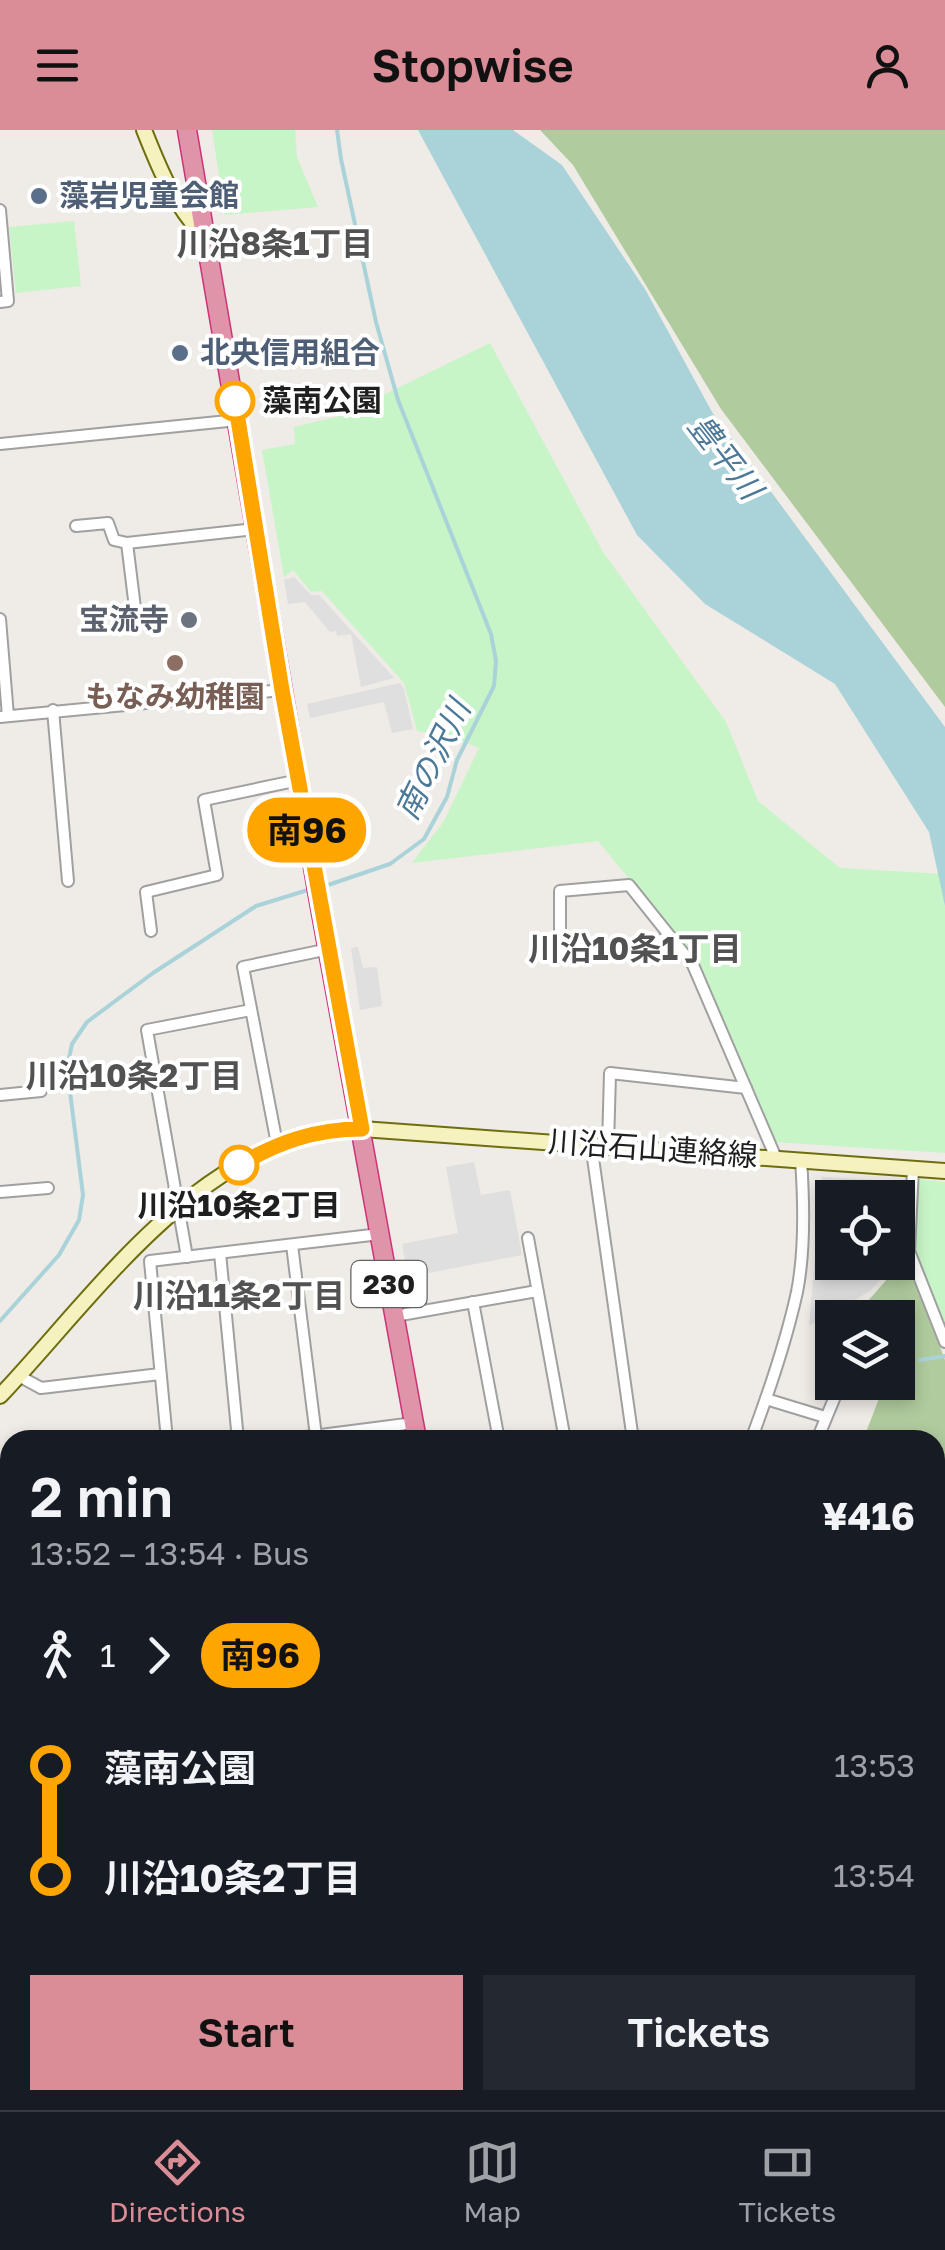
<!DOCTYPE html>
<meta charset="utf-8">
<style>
:root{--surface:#171b24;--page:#242831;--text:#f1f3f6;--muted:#9ea1a6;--line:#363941;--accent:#da8d96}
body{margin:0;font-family:"Golos Text","Noto Sans JP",sans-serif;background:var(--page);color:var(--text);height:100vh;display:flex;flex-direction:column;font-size:38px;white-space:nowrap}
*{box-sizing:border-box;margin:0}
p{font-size:32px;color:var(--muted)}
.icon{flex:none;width:55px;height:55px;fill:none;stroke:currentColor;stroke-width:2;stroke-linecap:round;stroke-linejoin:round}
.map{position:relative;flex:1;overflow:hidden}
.panel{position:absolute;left:0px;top:1300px;width:945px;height:680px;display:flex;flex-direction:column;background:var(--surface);border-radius:30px 30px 0 0;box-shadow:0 5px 15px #0003}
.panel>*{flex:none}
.badge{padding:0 20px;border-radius:32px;font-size:35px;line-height:65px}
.buttons{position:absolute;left:815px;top:1050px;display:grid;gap:20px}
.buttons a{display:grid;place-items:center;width:100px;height:100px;border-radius:0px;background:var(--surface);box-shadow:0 5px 15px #0003;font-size:50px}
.map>.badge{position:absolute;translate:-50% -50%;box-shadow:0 0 0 5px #fff}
.legs{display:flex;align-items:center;gap:15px;height:110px;padding:0 30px;font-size:32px}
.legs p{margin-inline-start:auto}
.overview{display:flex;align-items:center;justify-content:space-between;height:170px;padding:0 30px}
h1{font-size:55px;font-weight:600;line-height:75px}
.cta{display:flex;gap:20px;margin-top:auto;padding:20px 30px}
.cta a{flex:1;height:115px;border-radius:0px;background:var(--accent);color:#111;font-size:40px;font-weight:600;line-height:115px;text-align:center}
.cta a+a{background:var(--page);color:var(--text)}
ul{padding:0 30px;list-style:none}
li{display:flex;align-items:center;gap:35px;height:110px;font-size:38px}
li i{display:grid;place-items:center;width:15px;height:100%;margin:0 12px;background:currentColor}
li i::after{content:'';width:25px;height:25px;margin:-12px;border:8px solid;border-radius:50%;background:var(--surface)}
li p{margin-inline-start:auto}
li:first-child i{background:linear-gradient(#0000 50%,currentColor 0)}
li:last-child i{background:linear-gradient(currentColor 50%,#0000 0)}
header{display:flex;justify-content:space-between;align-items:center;height:130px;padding:0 30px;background:var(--accent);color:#111;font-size:45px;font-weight:600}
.menu{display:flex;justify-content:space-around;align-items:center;height:140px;border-top:2px solid var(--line);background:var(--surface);font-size:28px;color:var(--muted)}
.menu a{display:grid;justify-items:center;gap:5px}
.menu .active{color:var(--accent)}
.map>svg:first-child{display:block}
.forest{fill:#b0cb9e}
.park{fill:#c8f5c7}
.parking{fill:#dfdfdf}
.water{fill:#aad3d9}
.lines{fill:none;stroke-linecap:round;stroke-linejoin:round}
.stream{stroke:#aad3d9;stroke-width:4}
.street-casing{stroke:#a0a0a0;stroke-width:14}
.secondary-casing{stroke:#6d6e0e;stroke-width:18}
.highway-casing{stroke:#cd3377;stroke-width:21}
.street{stroke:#fff;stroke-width:10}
.secondary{stroke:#f5f2bf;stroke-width:14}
.highway{stroke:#e094aa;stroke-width:18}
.line-1-casing{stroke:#fff;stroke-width:22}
.line-1{stroke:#ffa500;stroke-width:15}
.service-dot{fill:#5c6f8a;stroke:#fff;stroke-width:4}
.stop-1-dot{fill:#fff;stroke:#ffa500;stroke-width:5}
.worship-dot{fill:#6b7280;stroke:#fff;stroke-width:4}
.education-dot{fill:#8d6e63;stroke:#fff;stroke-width:4}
.labels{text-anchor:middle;stroke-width:8;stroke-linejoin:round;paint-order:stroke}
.shield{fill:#fff;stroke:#626262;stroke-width:2.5}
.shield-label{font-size:28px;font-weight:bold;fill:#1f1f1f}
.service-label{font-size:30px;font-weight:bold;fill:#4e5e75;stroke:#fff;text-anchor:start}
.stop-label{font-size:30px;font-weight:bold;fill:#1f1f1f;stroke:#fff;text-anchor:start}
.worship-label{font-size:30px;font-weight:bold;fill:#5b616d;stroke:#fff;text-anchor:end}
.education-label{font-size:30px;font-weight:bold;fill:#785e54;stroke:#fff}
.street-label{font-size:30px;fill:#1f1f1f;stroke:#fff}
.neighbourhood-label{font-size:32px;font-weight:bold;fill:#525252;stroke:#fff}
.water-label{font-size:32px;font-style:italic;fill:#4c7998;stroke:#fff}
</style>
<header><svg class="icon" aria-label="menu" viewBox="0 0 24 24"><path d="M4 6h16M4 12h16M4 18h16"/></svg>Stopwise<svg class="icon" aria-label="person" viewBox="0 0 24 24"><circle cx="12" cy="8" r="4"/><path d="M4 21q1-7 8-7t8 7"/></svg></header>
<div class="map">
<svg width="945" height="1980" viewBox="0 0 945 1980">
<rect width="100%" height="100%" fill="#efebe6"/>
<g class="forest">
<path d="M540,0H945V577L721,279L573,35Z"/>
<path d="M903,1131L912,1144L945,1230V1639L935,1638V1310H863L885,1253L898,1252V1223L909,1182L899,1174L872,1181L868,1187H846L867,1172Z"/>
</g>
<g class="park">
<path d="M212,0H295L297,27L318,77L225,85Z"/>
<path d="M74,91L81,156L16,163L9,97Z"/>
<path d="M490,213L603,422L726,592L758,671L840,738L945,744V1023L773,1012L718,884L645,768L598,711L412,733L444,691L479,618L449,606L417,601L404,553L322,461L311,462L293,440L284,447L262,320L295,314L294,297L340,286Z"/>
<path d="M917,1049L945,1052V1201L914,1123Z"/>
<path d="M935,1932L945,1933V1980H726L723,1970H935Z"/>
</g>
<g class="parking">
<path d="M294,447L311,465H319L394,548L361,557L351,504L337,506L336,501L330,502L305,472L288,474L284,450Z"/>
<path d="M400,553L404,559L413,599L392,603L384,572L310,588L307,574Z"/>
<path d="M358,817L363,838L377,837L382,876L360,880L351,818Z"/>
<path d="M474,1032L481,1065L510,1060L522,1125L408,1147L402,1114L458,1103L446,1037Z"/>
<path d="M822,1047L908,1052L906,1120L898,1130V1068H832V1132L895,1133L870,1161L809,1196Z"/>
</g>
<path class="water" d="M418,0H513L562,35L645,159L712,282L945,597V776L929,702L835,554L705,474L637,405Z"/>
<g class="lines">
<g class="stream">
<path d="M325,756L390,734L424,709L447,667L457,630L494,556L496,531L491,504L398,270L376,192L341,29L337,0"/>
<path d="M0,1191L59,1125L79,1090L83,1065L67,938L72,914L87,892L153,843L256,776L311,759"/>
<path d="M920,1230L945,1226"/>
</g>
<g class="street-casing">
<g id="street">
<path d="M0,80L8,171L0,172"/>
<path d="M0,314L238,290"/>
<path d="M76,396L108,393L114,410L127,413L255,399"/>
<path d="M127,413L136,486"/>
<path d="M0,489L8,586"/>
<path d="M53,580L68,751"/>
<path d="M0,587L282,560"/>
<path d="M151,801L146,762L217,745L204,670L299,650"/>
<path d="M670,806L634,823L560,825V761L629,755L693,835L776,1028"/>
<path d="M0,965L41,961"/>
<path d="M277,1014L243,837L329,819"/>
<path d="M591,1014L633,1310"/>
<path d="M608,1016L610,943L746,958"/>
<path d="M913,1039L909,1121L945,1212"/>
<path d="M0,1062L48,1058"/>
<path d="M528,1108L565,1310"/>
<path d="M292,1115L316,1306"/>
<path d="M220,1123L238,1310"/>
<path d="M187,1127L147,900L251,880"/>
<path d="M473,1172L499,1310"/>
<path d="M395,1186L537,1161"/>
<path d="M19,1246L41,1258L160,1244"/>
<path d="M766,1269L825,1287"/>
<path d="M167,1310L150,1131L380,1104"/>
<path d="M282,1310L414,1293"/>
<path d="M751,1310C769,1262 786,1212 797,1162C805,1121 804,1072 801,1030"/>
<path d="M817,1310L841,1252"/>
<path d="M0,1339L10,1338"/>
<path d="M0,1459L10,1549"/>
<path d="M0,1682L10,1681"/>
<path d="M327,1970L331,1980"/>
</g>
</g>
<g class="secondary-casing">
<g id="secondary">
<path d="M144,0C161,43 173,72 204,107"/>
<path d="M0,1266C96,1165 207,999 362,999L945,1041"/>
</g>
</g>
<g class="highway-casing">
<g id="highway">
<path d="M187,0L318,766L417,1310"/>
<path d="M522,1980V1970"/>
</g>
</g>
<use href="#street" class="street"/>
<use href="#secondary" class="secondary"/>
<use href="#highway" class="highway"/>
</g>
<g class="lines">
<g class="line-1-casing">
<path id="line-1" d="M235,271L282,560L362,999C315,999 279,1012 239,1035"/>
</g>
<use href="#line-1" class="line-1"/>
</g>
<g class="service-dot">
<circle cx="39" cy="66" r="10"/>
<circle cx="180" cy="223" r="10"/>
</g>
<g class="stop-1-dot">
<circle cx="235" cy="271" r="18"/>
<circle cx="239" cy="1035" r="18"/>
</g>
<circle class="worship-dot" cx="189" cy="490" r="10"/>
<circle class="education-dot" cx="175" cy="533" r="10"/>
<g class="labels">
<rect class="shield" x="351.5" y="1131" width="75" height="46" rx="8"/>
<g class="shield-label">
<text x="389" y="1164">230</text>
</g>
<g class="service-label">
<text x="59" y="76">藻岩児童会館</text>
<text x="200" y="233">北央信用組合</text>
</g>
<g class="stop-label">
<text x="262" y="281">藻南公園</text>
<text x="239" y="1086" text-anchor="middle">川沿10条2丁目</text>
</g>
<g class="worship-label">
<text x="169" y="500">宝流寺</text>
</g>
<g class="education-label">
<text x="175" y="577">もなみ幼稚園</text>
</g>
<g class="street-label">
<text transform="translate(653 1019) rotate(4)" y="10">川沿石山連絡線</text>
</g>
<g class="neighbourhood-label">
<text x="275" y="125">川沿8条1丁目</text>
<text x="635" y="830">川沿10条1丁目</text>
<text x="134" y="957">川沿10条2丁目</text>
<text x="239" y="1177">川沿11条2丁目</text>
</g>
<g class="water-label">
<text transform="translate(725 327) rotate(52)" y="11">豊平川</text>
<text transform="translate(433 630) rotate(-64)" y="11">南の沢川</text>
</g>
</g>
</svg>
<div class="buttons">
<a><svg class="icon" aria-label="locate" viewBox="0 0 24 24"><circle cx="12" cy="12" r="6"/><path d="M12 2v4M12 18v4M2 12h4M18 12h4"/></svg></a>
<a><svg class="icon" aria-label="layers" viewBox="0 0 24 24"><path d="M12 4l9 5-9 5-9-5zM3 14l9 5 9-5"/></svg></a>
</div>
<b class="badge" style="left:307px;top:700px;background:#ffa500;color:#111">南96</b>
<section class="panel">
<div class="overview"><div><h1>2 min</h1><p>13:52 – 13:54 · Bus</p></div><b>¥416</b></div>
<div class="legs"><svg class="icon" aria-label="walk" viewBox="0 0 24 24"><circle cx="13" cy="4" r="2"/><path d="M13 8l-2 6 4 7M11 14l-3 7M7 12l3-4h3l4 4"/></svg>1<svg class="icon" aria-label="forward" viewBox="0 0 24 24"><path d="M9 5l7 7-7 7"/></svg><b class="badge" style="background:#ffa500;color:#111">南96</b></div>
<ul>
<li><i style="color:#ffa500"></i><b>藻南公園</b><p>13:53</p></li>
<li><i style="color:#ffa500"></i><b>川沿10条2丁目</b><p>13:54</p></li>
</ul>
<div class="cta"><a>Start</a><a>Tickets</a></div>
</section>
</div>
<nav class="menu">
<a class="active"><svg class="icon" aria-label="directions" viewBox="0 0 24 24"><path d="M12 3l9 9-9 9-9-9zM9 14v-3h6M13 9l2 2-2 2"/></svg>Directions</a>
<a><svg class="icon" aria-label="map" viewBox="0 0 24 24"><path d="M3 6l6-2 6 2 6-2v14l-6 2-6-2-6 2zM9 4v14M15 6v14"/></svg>Map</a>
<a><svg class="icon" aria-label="tickets" viewBox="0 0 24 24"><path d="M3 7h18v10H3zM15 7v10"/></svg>Tickets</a>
</nav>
